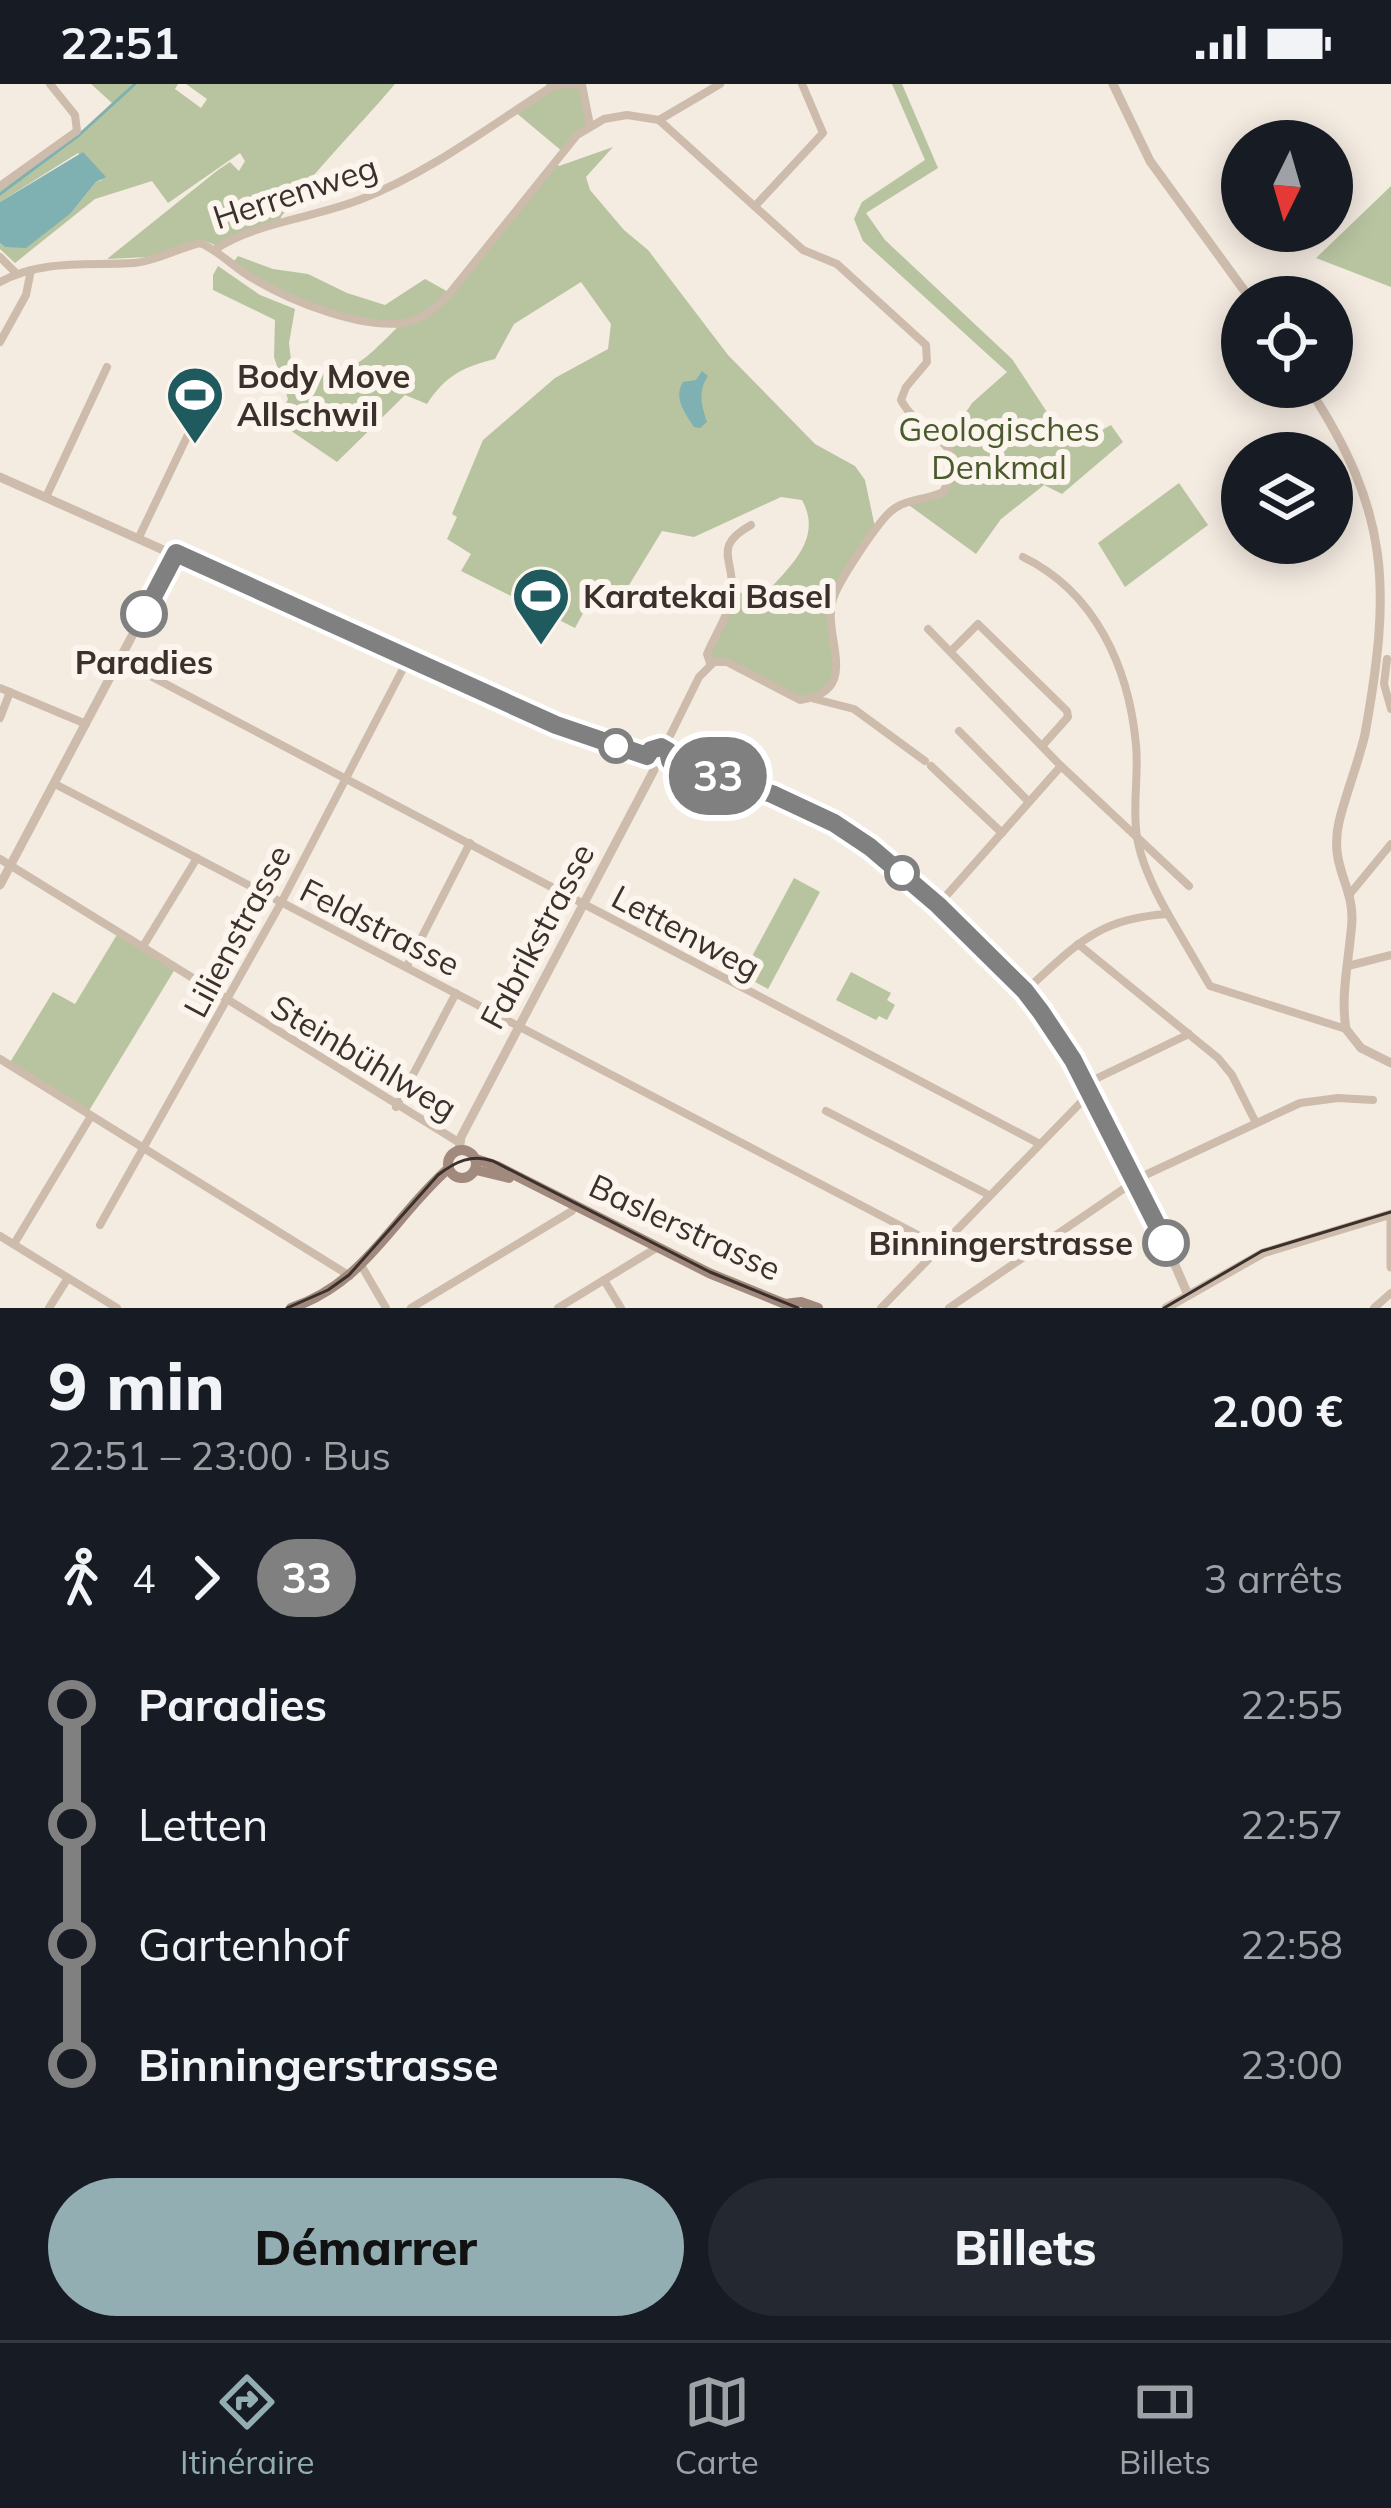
<!DOCTYPE html>
<html lang="fr">
<meta charset="utf-8">
<style>
:root{--surface:#171b24;--page:#242831;--text:#f1f3f6;--muted:#9ea1a6;--line:#363941;--accent:#92aeb2}
body{margin:0;font-family:Mulish,sans-serif;background:var(--page);color:var(--text);height:100vh;display:flex;flex-direction:column;font-size:45px;white-space:nowrap}
*{box-sizing:border-box;margin:0}
p{font-size:39px;color:var(--muted)}
.icon{flex:none;width:66px;height:66px;fill:none;stroke:currentColor;stroke-width:2;stroke-linecap:round;stroke-linejoin:round}
.map{position:relative;height:1224px;overflow:hidden}
.details{display:flex;flex-direction:column;background:var(--surface);flex:1}
.details>*{flex:none}
.badge{padding:0 24px;border-radius:39px;font-size:42px;line-height:78px}
.needle{width:78px;rotate:185deg}
.tools{position:absolute;left:1221px;top:36px;display:grid;gap:24px}
.tools a{display:grid;place-items:center;width:132px;height:132px;border-radius:50%;background:var(--surface);box-shadow:0 6px 30px #0003;font-size:60px}
.map>.badge{position:absolute;translate:-50% -50%;box-shadow:0 0 0 6px #fff}
.legs{display:flex;align-items:center;gap:18px;height:132px;padding:0 48px;font-size:39px}
.legs p{margin-inline-start:auto}
.summary{display:flex;align-items:center;justify-content:space-between;height:204px;padding:0 48px}
h1{font-size:66px;font-weight:800;line-height:90px}
.action{display:flex;gap:24px;margin-top:auto;padding:24px 48px}
.action a{flex:1;height:138px;border-radius:72px;background:var(--accent);color:#111;font-size:48px;font-weight:800;line-height:138px;text-align:center}
.action a+a{background:var(--page);color:var(--text)}
ul{padding:0 48px;list-style:none}
li{display:flex;align-items:center;gap:42px;height:120px;font-size:45px}
li i{display:grid;place-items:center;width:18px;height:100%;margin:0 15px;background:currentColor}
li i::after{content:'';width:30px;height:30px;margin:-15px;border:9px solid;border-radius:50%;background:var(--surface)}
li p{margin-inline-start:auto}
li:first-child i{background:linear-gradient(#0000 50%,currentColor 0)}
li:last-child i{background:linear-gradient(currentColor 50%,#0000 0)}
.status{display:flex;justify-content:space-between;align-items:center;height:84px;padding:0 60px;background:var(--surface);direction:ltr}
.status svg{height:33px;fill:currentColor}
.menu{display:flex;justify-content:space-around;align-items:center;height:168px;border-top:3px solid var(--line);background:var(--surface);font-size:33px;color:var(--muted)}
.menu a{display:grid;justify-items:center;gap:6px}
.menu .on{color:var(--accent)}
.map>svg:first-child{display:block}
.green{fill:#b8c4a0}
.water{fill:#7fb0b2}
.lines{fill:none;stroke-linecap:round;stroke-linejoin:round}
.stream{stroke:#7fb0b2;stroke-width:3}
.minor{stroke:#cdbbac;stroke-width:8}
.tertiary{stroke:#cdbbac;stroke-width:9}
.secondary{stroke:#a18a7d;stroke-width:10}
.tram{stroke:#3b302b;stroke-width:3}
.line-1-casing{stroke:#fff;stroke-width:27}
.line-1{stroke:#808080;stroke-width:18}
.stop-1-dot{fill:#fff;stroke:#808080;stroke-width:6}
.labels{text-anchor:middle;stroke-width:12;stroke-linejoin:round;paint-order:stroke}
.street-label{font-size:33px;fill:#3b302b;stroke:#fbf5ee}
.poi-label{font-size:33px;font-weight:bold;fill:#3b302b;stroke:#fbf5ee;text-anchor:start}
.park-label{font-size:33px;fill:#4a5a2e;stroke:#fbf5ee}
.stop-label{font-size:33px;font-weight:bold;fill:#3b302b;stroke:#fbf5ee}
</style>
<div class="status"><b>22:51</b><svg viewBox="0 0 49 12"><path d="M0 12V9h3v3zM5 12V6h3v6zM10 12V3h3v9zM15 12V0h3v12zM26 1h20v11H26zM47 4h2v5h-2z"/></svg></div>
<div class="map">
<svg width="1391" height="1224" viewBox="0 0 1391 1224">
<rect width="100%" height="100%" fill="#f4ebe1"/>
<g class="green">
<path d="M91,0H178L175,5L201,24L207,15L186,0H395C357,45 315,85 281,133L280,141L215,161L205,157L149,173L107,175L218,86L230,78L239,87L245,77L240,69L168,119L152,97L95,115L15,179L0,165V159L5,163L71,129L96,98L102,96L78,69L0,118V106L83,47L112,19Z"/>
<path d="M546,0H583L590,41L563,68L514,27L549,4Z"/>
<path d="M892,0H902L938,84L866,129L885,156L1012,275L1070,363L1111,341L1123,358L1062,410L1044,401L1001,435L976,470L906,419L943,408L953,386L945,360L972,319L1007,288L863,157L854,135L862,118L925,76Z"/>
<path d="M613,63L586,93L590,106L624,146L648,166L728,271L815,360L855,382L865,396L876,448C862,468 841,490 833,515C825,545 844,568 829,603L800,616L727,578L710,579L707,570L732,509L767,508C791,481 823,454 802,416L781,413L694,453L662,447L626,506L587,522L575,544L461,487L471,470L447,455L457,433L452,430L483,356L555,294L608,265L611,240L581,198L514,240L495,275C463,283 445,292 427,320L405,311L337,378L278,338L288,315L274,273L275,236L213,206V191L218,182L260,211L295,225L289,259L292,285C355,293 357,282 401,240C341,232 283,214 231,181L238,172L273,185L308,190L347,209L385,221L425,195L450,209L555,79L559,82Z"/>
<path d="M1391,102V203L1316,174Z"/>
<path d="M1179,399L1208,441L1125,503L1098,459Z"/>
<path d="M794,794L820,808L768,905L742,891Z"/>
<path d="M118,849L175,885L87,1030L9,980L53,908L75,920Z"/>
<path d="M851,888L891,909L887,916L895,921L887,936L879,932L876,936L836,916Z"/>
</g>
<g class="water">
<path d="M83,68L106,93L96,98L71,129L26,164L5,163L0,159V118Z"/>
<path d="M702,287L708,292C698,307 701,320 707,338L700,344L694,343C685,329 673,314 683,298L696,296Z"/>
</g>
<g class="lines">
<path class="stream" d="M0,110L79,51L135,0"/>
<g class="minor">
<path d="M582,1L590,41"/>
<path d="M659,36L720,0"/>
<path d="M0,102L77,47L75,31L50,0"/>
<path d="M756,121L823,49L802,0"/>
<path d="M214,166C258,137 316,134 364,114C430,88 490,42 550,4L562,0L582,1"/>
<path d="M0,173L16,189"/>
<path d="M0,198C41,175 89,182 134,179C157,177 178,164 200,159C220,167 235,185 254,195C291,217 360,245 404,239C423,236 438,222 450,209L577,51L604,35L627,31L659,36L803,166L837,180L926,261L927,278L906,303L901,316C920,353 974,356 943,408C926,416 904,415 890,428C876,441 838,498 833,515C821,553 864,607 800,616L727,578H714L699,593L664,664"/>
<path d="M0,258L26,211L31,186"/>
<path d="M46,413L107,283"/>
<path d="M139,453L197,332"/>
<path d="M1023,473C1095,508 1129,583 1136,661C1139,691 1132,723 1137,753C1141,779 1155,807 1168,830"/>
<path d="M928,545L1061,682L1189,802"/>
<path d="M951,567L978,540L1067,627L1068,633L1043,661"/>
<path d="M1387,575L1384,600L1391,625"/>
<path d="M120,576L1040,1060"/>
<path d="M710,579L707,570C715,551 731,527 732,507C734,474 712,463 751,441"/>
<path d="M0,604L86,640"/>
<path d="M815,615L854,625L925,677"/>
<path d="M0,634L10,608"/>
<path d="M959,647L1029,718"/>
<path d="M931,682L1002,749"/>
<path d="M55,700L939,1162"/>
<path d="M0,775L460,1059"/>
<path d="M1349,811L1391,760"/>
<path d="M938,821L1061,682"/>
<path d="M1078,860L1218,974L1232,991L1256,1039"/>
<path d="M142,864L197,774"/>
<path d="M407,882L470,759"/>
<path d="M1348,882L1391,871"/>
<path d="M1025,907C1075,862 1097,834 1168,830L1210,902L1346,945"/>
<path d="M0,975L350,1192"/>
<path d="M1085,1000L1189,950"/>
<path d="M396,1023L456,909"/>
<path d="M826,1027L989,1111"/>
<path d="M100,1141L281,819L406,579L404,572"/>
<path d="M0,1152L117,1224"/>
<path d="M14,1160L91,1032"/>
<path d="M361,1181L386,1224"/>
<path d="M604,1196L621,1224"/>
<path d="M49,1224L68,1194"/>
<path d="M411,1224L572,1127L574,1122"/>
<path d="M558,1224L658,1163"/>
<path d="M881,1224L1090,1009"/>
<path d="M949,1224L1141,1093L1300,1019L1338,1014L1373,1016"/>
<path d="M1374,1224L1391,1209"/>
</g>
<g class="tertiary">
<path d="M1113,0L1150,77L1249,213"/>
<path d="M1308,303C1391,429 1391,505 1365,650C1358,680 1346,709 1339,738C1329,782 1353,800 1352,836C1350,871 1340,910 1346,945L1361,964L1391,979"/>
<path d="M0,393L555,641L647,672"/>
<path d="M647,672L651,666L661,663L667,667L670,677"/>
<path d="M670,677L772,709L834,739L870,763L938,821L1025,907L1073,975L1162,1151L1188,1211"/>
<path d="M0,801L176,469"/>
<path d="M459,1066L461,1053L654,686"/>
<path d="M1391,1133V1183"/>
<path d="M1166,1224L1263,1169L1391,1130"/>
</g>
<g class="secondary">
<circle cx="462" cy="1080" r="14"/>
<path d="M476,1075L497,1082L709,1189L785,1220L801,1218L818,1224"/>
<path d="M476,1086L509,1094"/>
<path d="M291,1224C366,1199 393,1133 449,1084"/>
</g>
<g class="tram">
<path d="M287,1224L328,1206L349,1191L438,1091C456,1077 472,1070 493,1077L710,1188L798,1224"/>
<path d="M1164,1224L1262,1167L1391,1128"/>
</g>
</g>
<g class="lines">
<g class="line-1-casing">
<path id="line-1" d="M144,530L176,469L556,641L647,672L651,666L661,663L668,667L670,677L772,710L834,739L870,763L938,821L1025,907L1041,928L1073,976L1166,1159"/>
</g>
<use href="#line-1" class="line-1"/>
</g>
<defs>
<g id="stadium-pin" transform="scale(3)"><path d="M0 17L-7.5 6A9.5 9.5 0 1 1 7.5 6Z" fill="#1f5a5e" stroke="#fbf5ee"/><path d="M0-5a6.5 5 0 1 0 0 10a6.5 5 0 1 0 0-10ZM-3.5-1.8h7v3.6h-7Z" fill="#fff"/></g>
</defs>
<g fill-rule="evenodd">
<use href="#stadium-pin" x="195" y="311"/>
<use href="#stadium-pin" x="541" y="512"/>
</g>
<g class="stop-1-dot">
<circle cx="144" cy="530" r="21"/>
<circle cx="616" cy="662" r="15"/>
<circle cx="902" cy="789" r="15"/>
<circle cx="1166" cy="1159" r="21"/>
</g>
<g class="labels">
<g class="street-label">
<text transform="translate(295 108) rotate(-18)" y="12">Herrenweg</text>
<text transform="translate(380 843) rotate(27)" y="12">Feldstrasse</text>
<text transform="translate(237 847) rotate(-62)" y="12">Lilienstrasse</text>
<text transform="translate(686 848) rotate(28)" y="12">Lettenweg</text>
<text transform="translate(537 852) rotate(-62)" y="12">Fabrikstrasse</text>
<text transform="translate(364 973) rotate(31)" y="12">Steinbühlweg</text>
<text transform="translate(685 1143) rotate(25)" y="12">Baslerstrasse</text>
</g>
<g class="poi-label">
<text x="237" y="304">Body Move<tspan x="237" dy="38">Allschwil</tspan></text>
<text x="583" y="524">Karatekai Basel</text>
</g>
<g class="park-label">
<text x="999" y="357">Geologisches<tspan x="999" dy="38">Denkmal</tspan></text>
</g>
<g class="stop-label">
<text x="144" y="590">Paradies</text>
<text x="1133" y="1171" text-anchor="end">Binningerstrasse</text>
</g>
</g>
</svg>
<div class="tools">
<a><svg class="needle" viewBox="-14 -14 28 28"><path d="M0-13l5 13h-10z" fill="#e53935"/><path d="M0 13l5-13h-10z" fill="#9ea1a6"/></svg></a>
<a><svg class="icon" aria-label="locate" viewBox="0 0 24 24"><circle cx="12" cy="12" r="6"/><path d="M12 2v4M12 18v4M2 12h4M18 12h4"/></svg></a>
<a><svg class="icon" aria-label="layers" viewBox="0 0 24 24"><path d="M12 4l9 5-9 5-9-5zM3 14l9 5 9-5"/></svg></a>
</div>
<b class="badge" style="left:718px;top:692px;background:#808080;color:#fff">33</b>
</div>
<section class="details">
<div class="summary"><div><h1>9 min</h1><p>22:51 – 23:00 · Bus</p></div><b>2.00 €</b></div>
<div class="legs"><svg class="icon" aria-label="walk" viewBox="0 0 24 24"><circle cx="13" cy="4" r="2"/><path d="M13 8l-2 6 4 7M11 14l-3 7M7 12l3-4h3l4 4"/></svg>4<svg class="icon" aria-label="forward" viewBox="0 0 24 24"><path d="M9 5l7 7-7 7"/></svg><b class="badge" style="background:#808080;color:#fff">33</b><p>3 arrêts</p></div>
<ul>
<li><i style="color:#808080"></i><b>Paradies</b><p>22:55</p></li>
<li><i style="color:#808080"></i><span>Letten</span><p>22:57</p></li>
<li><i style="color:#808080"></i><span>Gartenhof</span><p>22:58</p></li>
<li><i style="color:#808080"></i><b>Binningerstrasse</b><p>23:00</p></li>
</ul>
<div class="action"><a>Démarrer</a><a>Billets</a></div>
</section>
<nav class="menu">
<a class="on"><svg class="icon" aria-label="directions" viewBox="0 0 24 24"><path d="M12 3l9 9-9 9-9-9zM9 14v-3h6M13 9l2 2-2 2"/></svg>Itinéraire</a>
<a><svg class="icon" aria-label="map" viewBox="0 0 24 24"><path d="M3 6l6-2 6 2 6-2v14l-6 2-6-2-6 2zM9 4v14M15 6v14"/></svg>Carte</a>
<a><svg class="icon" aria-label="tickets" viewBox="0 0 24 24"><path d="M3 7h18v10H3zM15 7v10"/></svg>Billets</a>
</nav>
